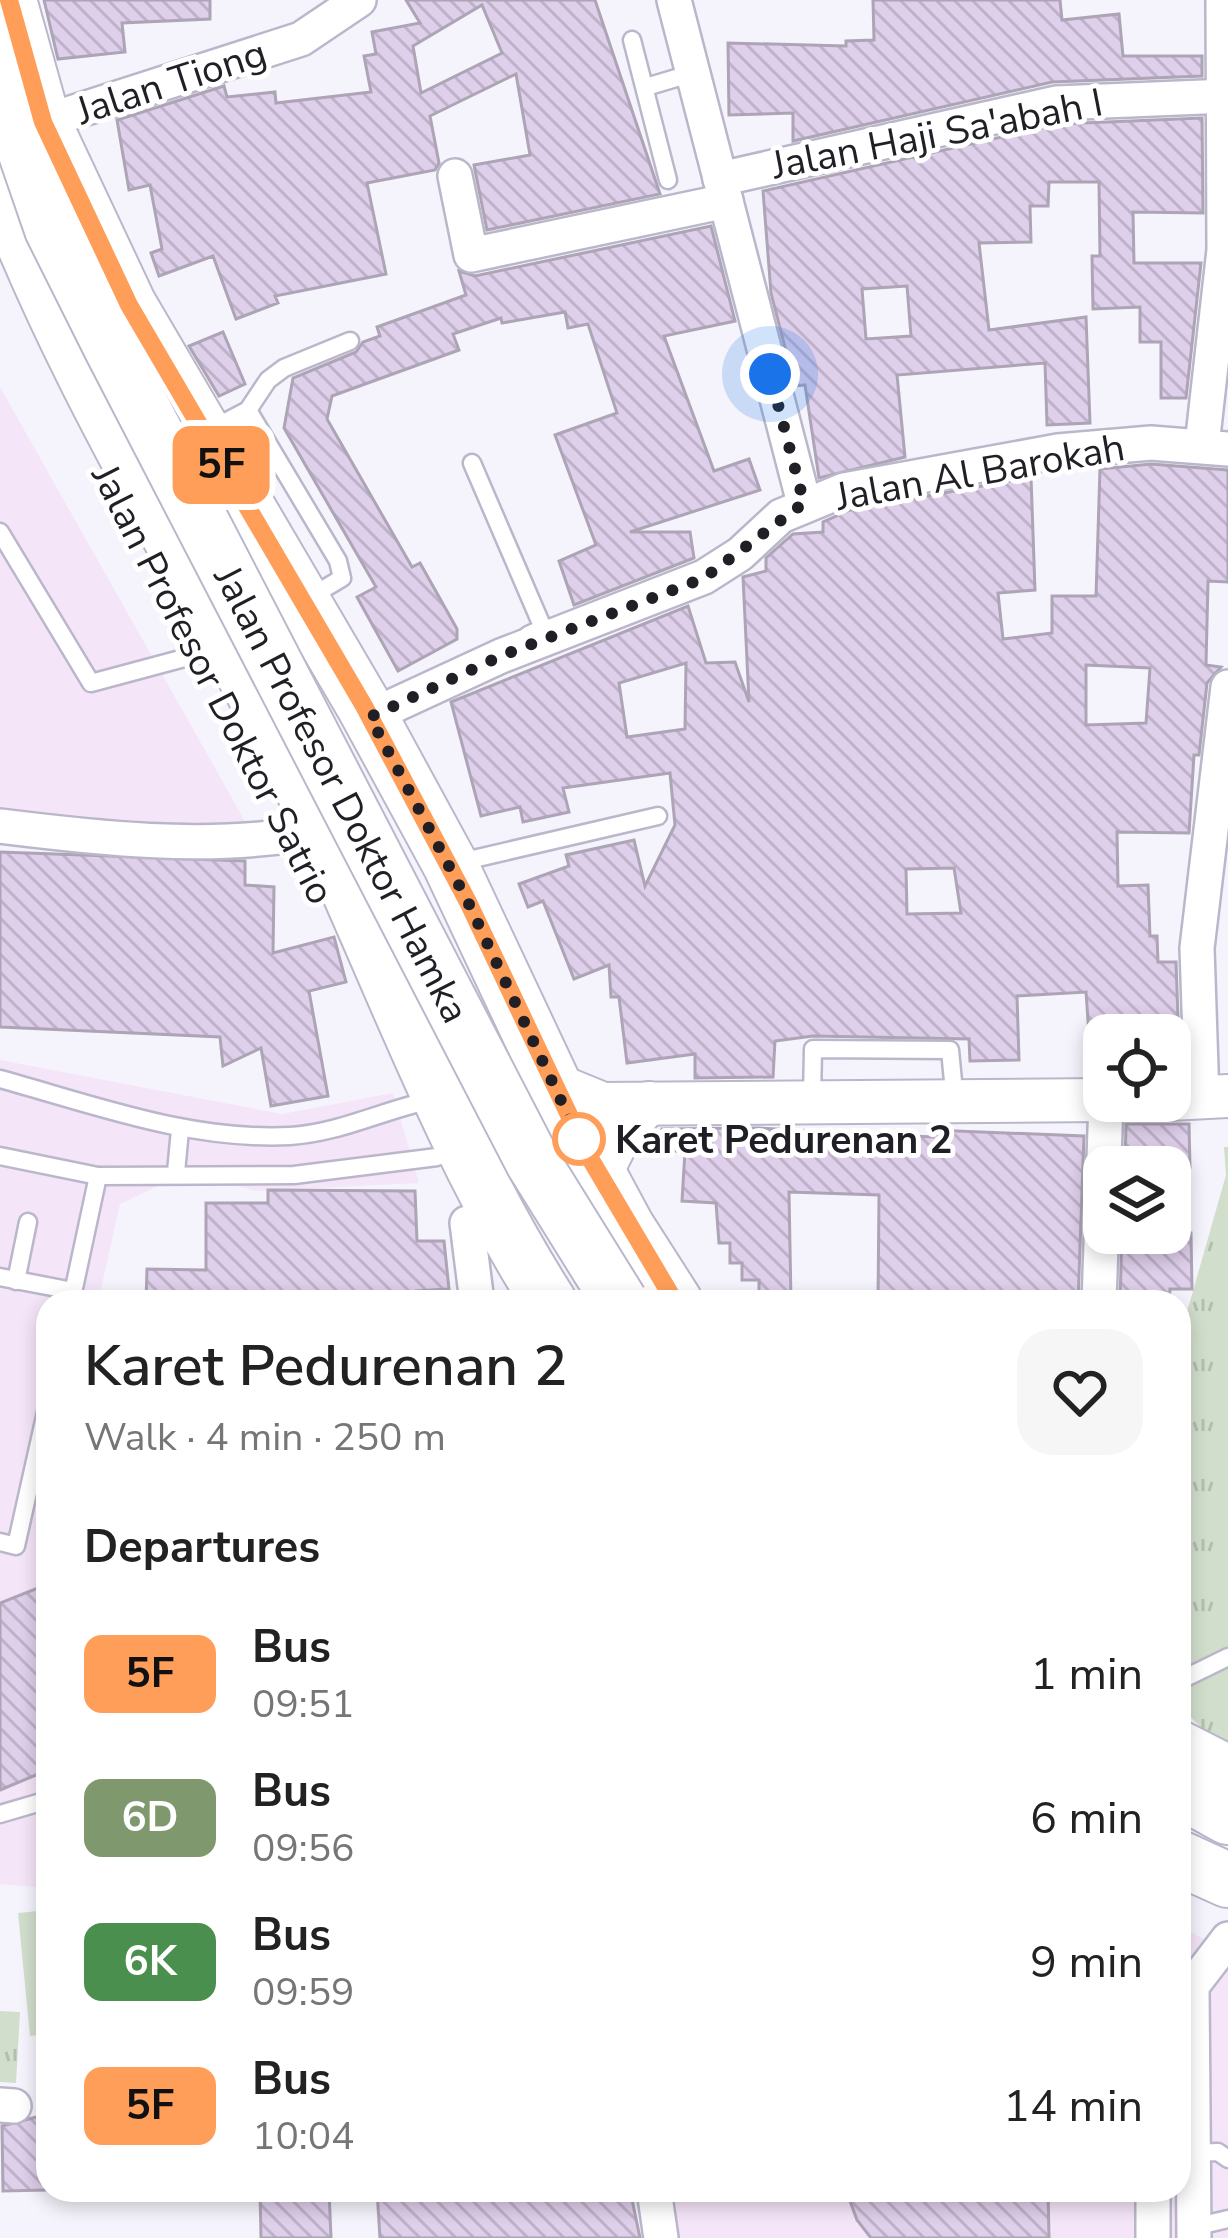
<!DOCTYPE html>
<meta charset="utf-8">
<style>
:root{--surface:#fff;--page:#f6f6f6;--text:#222;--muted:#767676}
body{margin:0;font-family:"Nunito Sans",sans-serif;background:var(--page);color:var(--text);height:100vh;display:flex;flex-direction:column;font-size:45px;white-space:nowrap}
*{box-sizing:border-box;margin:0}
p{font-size:39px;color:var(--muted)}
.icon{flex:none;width:66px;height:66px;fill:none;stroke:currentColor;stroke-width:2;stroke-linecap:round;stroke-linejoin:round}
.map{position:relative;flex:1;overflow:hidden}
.drawer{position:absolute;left:36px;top:1290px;width:1155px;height:912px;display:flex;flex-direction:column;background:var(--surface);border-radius:36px;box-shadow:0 6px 18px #0003}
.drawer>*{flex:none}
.badge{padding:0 24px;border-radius:18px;font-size:42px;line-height:78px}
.fabs{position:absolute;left:1083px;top:1014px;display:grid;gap:24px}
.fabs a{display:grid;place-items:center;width:108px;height:108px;border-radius:24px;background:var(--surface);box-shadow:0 6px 18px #0003;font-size:60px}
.you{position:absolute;width:60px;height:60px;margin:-30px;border:9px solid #fff;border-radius:50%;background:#1a73e8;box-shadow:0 0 0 18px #1a73e833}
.map>.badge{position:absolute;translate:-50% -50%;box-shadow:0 0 0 6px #fff}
h2{padding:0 48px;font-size:45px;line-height:108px}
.round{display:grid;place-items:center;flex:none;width:126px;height:126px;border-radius:36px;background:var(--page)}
.head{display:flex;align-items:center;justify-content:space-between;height:204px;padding:0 48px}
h1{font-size:57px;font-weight:600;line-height:90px}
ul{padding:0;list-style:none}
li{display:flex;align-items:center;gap:36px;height:144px;padding:0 48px}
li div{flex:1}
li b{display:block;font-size:45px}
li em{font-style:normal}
li .badge{min-width:132px;font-weight:700;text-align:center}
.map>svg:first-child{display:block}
.commercial{fill:#f5e5f8}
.grass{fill:url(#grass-tufts)}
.garden{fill:#d2decc}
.building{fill:url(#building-back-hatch);stroke:#ada4b5;stroke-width:3;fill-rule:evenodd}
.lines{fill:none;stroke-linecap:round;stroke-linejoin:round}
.service-casing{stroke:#bbb7cb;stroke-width:21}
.minor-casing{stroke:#bbb7cb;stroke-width:38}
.tertiary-casing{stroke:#bbb7cb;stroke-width:46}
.primary-casing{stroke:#bbb7cb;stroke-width:58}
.service{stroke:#fff;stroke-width:16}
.minor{stroke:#fff;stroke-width:33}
.tertiary{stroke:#fff;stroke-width:42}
.primary{stroke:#fff;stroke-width:54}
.primary-bridge-casing{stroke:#bbb7cb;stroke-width:58;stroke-linecap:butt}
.primary-bridge{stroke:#fff;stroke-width:54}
.line-casing{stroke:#fff;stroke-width:27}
.line{stroke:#ff9e59;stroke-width:18}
.walk{stroke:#201f26;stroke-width:12;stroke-dasharray:0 21.6}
.stop-dot{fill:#fff;stroke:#ff9e59;stroke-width:6}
.labels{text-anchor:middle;stroke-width:10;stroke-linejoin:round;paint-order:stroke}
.street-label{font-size:39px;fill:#201f26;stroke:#fff}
.stop-label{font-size:39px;font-weight:bold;fill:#201f26;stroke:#fff;text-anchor:start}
</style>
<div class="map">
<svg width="1228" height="2238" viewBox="0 0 1228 2238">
<defs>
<pattern id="grass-tufts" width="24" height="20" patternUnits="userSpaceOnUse" patternTransform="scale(3)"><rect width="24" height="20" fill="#d2decc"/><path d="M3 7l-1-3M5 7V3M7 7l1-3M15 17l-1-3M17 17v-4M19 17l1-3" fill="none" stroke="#b4beaf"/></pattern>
<pattern id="building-back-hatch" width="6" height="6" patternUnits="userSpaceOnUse" patternTransform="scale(3)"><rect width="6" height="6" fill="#decfea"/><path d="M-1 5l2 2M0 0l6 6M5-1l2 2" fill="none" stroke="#beb1c9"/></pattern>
</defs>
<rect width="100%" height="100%" fill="#f5f4fc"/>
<g class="commercial">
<path d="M0,387L250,830L0,815Z"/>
<path d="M0,1060L282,1114L393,1093L419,1183L256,1191L187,1172L120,1204L98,1302H48V1888L0,1884Z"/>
<path d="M1179,1926L1228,1951V2238H678L668,2190H1179Z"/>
</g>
<g class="grass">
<path d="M1224,1147H1228V1753L1179,1706V1340L1226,1175Z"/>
<path d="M0,2011L20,2012L16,2083L0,2082Z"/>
</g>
<path class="garden" d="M48,1910V2034L30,2036L18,1913Z"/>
<g class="building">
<path d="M44,0H210V19L122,23L125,52L58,59Z"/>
<path d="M406,0H595L660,194L487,230L474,165L530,155L516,74L430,116L439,163L435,170L367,183L386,274L275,296L278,303L236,319L213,256L159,276L151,253L162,249L150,185L129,190L117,120L224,86L227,97L275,92L276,103L371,92L364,56L376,54L372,32L420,23ZM482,5L502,53L421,93L413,46Z"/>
<path d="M873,0H1060L1062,20L1119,14L1123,56H1202V76L1052,82L793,141V113L729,115L728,43L846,46V41L874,40Z"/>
<path d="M1202,118L1203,213L1133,212L1134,263H1201L1186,398H1161V342H1140V307L1093,309L1092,256H1100L1099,182H1049L1048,206H1030L1031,242L979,243L989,330L1086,317L1090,423L1047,425L1045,363L897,375L905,457L819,478L805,385L795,386L771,293L763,191L1059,124ZM907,286L911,336L866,339L862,289Z"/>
<path d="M711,226L735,321L664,336L714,471L749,459L760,490L630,532H690L694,558L574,605L559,561L596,545L555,435L617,413L588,324L568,328L565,312L502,323L501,318L453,334L459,350L332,396L327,419L412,567L420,563L457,629V639L398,671L357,597L376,587L284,428L293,378L356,352L363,342L380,336L377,327L466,295L459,271L475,276Z"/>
<path d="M223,332L245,384L219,396L189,346Z"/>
<path d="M1151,464L1228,470V582L1208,581L1206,665L1221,667L1207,683L1199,755H1194L1189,833L1117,832L1118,886L1148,885L1150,936H1157L1158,962H1176L1180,1073H1170V1035H1089L1086,992L1017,996L1019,1060L970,1061L969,1039L813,1036L775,1041L773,1077L695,1078V1054L627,1063L619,997H611L609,965L574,979L543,901L528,907L519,884L569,866L566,855L634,840L645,886L675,825L670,773L563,788L569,812L523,822L520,807L481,816L451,702L688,606L706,663L735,662L749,702L743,577L766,571V558L793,534L823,532V522L850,510L1031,477L1035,590L998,593L1003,639L1052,633V596H1096L1100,469ZM686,663L685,729L627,737L619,683ZM1086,665L1150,668L1146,723L1086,725ZM954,868L961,913L907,914L906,869Z"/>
<path d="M0,852L245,861V885L274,887L273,953L334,937L346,982L309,991L328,1096L271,1106L261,1048L223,1066L220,1037L0,1027Z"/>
<path d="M1126,1124H1189L1190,1167H1125Z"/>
<path d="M758,1128L933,1137V1130L1084,1136L1078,1302H878L879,1195L789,1192L791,1302H759V1280H742V1263H730V1243H719L716,1203L682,1201L685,1151H662V1129Z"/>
<path d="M268,1190L415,1191L417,1241H444L449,1289L416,1291V1302H146L147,1269L206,1270V1203H268Z"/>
<path d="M1122,1233H1191L1192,1289H1170L1169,1302H1120Z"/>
<path d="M48,1584V1770L0,1790V1603Z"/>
<path d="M48,2114V2190L3,2191L2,2126Z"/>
<path d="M260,2190H329L331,2238H261Z"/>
<path d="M377,2190H630L640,2238H380Z"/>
<path d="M846,2190H1048L1049,2238H871L857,2220Z"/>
</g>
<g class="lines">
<g class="service-casing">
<g id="service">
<path d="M632,40L668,180"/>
<path d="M646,87L693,73"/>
<path d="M248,410L338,561L342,578L307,599"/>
<path d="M208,431L248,410L268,380L284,368L350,341"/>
<path d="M472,463L543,628L528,635"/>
<path d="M0,532L91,683L203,653"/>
<path d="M456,863L658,816"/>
<path d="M0,1079C95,1105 190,1141 290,1136C335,1133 373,1115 415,1104"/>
<path d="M812,1099L813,1049L950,1050L955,1102"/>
<path d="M0,1156L98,1176L294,1175L437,1157"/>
<path d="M176,1172L180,1130"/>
<path d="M0,1277L73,1291"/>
<path d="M16,1281L28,1222"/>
<path d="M71,1302L98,1176"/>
<path d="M0,1542L16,1546L48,1403"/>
<path d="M1179,1681L1228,1657"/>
<path d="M0,1814L48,1800"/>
<path d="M1194,2153L1218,2152L1228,2159"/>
<path d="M1194,2227L1228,2219"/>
</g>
</g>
<g class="minor-casing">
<g id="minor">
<path d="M674,0L804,503"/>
<path d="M43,122L301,39L359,0"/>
<path d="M455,176L471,255L726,201"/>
<path d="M720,179L1056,103L1228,96"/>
<path d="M1202,445L1224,250L1223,0"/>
<path d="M369,717L501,656L704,577L740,554L781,516L844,490L1058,451L1151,443L1228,449"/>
<path d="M0,826C97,838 203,850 300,834"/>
<path d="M1202,1098L1197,948L1228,687"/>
<path d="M467,1223L477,1302"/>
<path d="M1099,1302L1106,1101"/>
<path d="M0,2105L14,2106"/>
<path d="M654,2190L661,2238"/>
<path d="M1153,2190V2238"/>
<path d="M1194,2238L1192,1986L1228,1939"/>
</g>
</g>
<g class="tertiary-casing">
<g id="tertiary">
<path d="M554,1084L603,1104L1104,1100"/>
<path d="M1170,1099L1228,1096"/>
<path d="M599,1177L622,1131L649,1103"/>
</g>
</g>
<g class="primary-casing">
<g id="primary">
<path d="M9,0L43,122L129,305L364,706L450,864L577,1134L627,1227L675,1302"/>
<path d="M0,184C74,382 198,578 293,769C379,945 443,1136 549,1302"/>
<path d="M1179,1748L1228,1773"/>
<path d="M1179,1790L1228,1817"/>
<path d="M1179,1858L1228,1880"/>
</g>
</g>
<use href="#service" class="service"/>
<use href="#minor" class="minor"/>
<use href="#tertiary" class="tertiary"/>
<use href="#primary" class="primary"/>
<g class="primary-bridge-casing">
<g id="primary-bridge">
<path id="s1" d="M0,78L52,229L112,349L533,1162L620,1302"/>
</g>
</g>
<use href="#primary-bridge" class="primary-bridge"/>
</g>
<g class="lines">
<g class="line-casing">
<path id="line" d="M9,0L43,122L129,305L364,706L468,902L588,1155L675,1302"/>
</g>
<use href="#line" class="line"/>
<path class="walk" d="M579,1139L468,902L370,717L501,656L704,578L804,503L770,374"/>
</g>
<circle class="stop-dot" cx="579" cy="1139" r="24"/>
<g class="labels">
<g class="street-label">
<text transform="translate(171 81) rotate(-18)" y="14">Jalan Tiong</text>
<text transform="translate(937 133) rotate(-11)" y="14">Jalan Haji Sa'abah I</text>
<text transform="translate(980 471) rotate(-10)" y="14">Jalan Al Barokah</text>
<text transform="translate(214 684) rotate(63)" y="14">Jalan Profesor Doktor Satrio</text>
<text dy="14" stroke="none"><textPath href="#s1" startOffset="795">Jalan Profesor Doktor Hamka</textPath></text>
</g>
<g class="stop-label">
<text x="615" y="1153">Karet Pedurenan 2</text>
</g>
</g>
</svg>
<div class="fabs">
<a><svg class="icon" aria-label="locate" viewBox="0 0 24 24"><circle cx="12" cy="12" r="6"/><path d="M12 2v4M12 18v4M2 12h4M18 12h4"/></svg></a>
<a><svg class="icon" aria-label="layers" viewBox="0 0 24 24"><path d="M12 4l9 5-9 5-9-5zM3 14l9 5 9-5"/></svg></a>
</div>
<div class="you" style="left:770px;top:374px"></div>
<b class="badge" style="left:221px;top:465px;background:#ff9e59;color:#111">5F</b>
<section class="drawer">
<div class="head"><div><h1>Karet Pedurenan 2</h1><p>Walk · 4 min · 250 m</p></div><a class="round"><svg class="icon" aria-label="heart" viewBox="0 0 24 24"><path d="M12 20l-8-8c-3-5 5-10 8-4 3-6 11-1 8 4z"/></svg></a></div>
<h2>Departures</h2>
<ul>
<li><span class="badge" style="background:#ff9e59;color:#111">5F</span><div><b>Bus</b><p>09:51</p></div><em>1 min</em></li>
<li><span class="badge" style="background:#7f986e;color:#fff">6D</span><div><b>Bus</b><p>09:56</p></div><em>6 min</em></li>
<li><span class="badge" style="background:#4a8f4e;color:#fff">6K</span><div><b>Bus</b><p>09:59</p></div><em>9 min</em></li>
<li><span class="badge" style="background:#ff9e59;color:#111">5F</span><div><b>Bus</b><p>10:04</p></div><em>14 min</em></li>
</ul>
</section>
</div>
